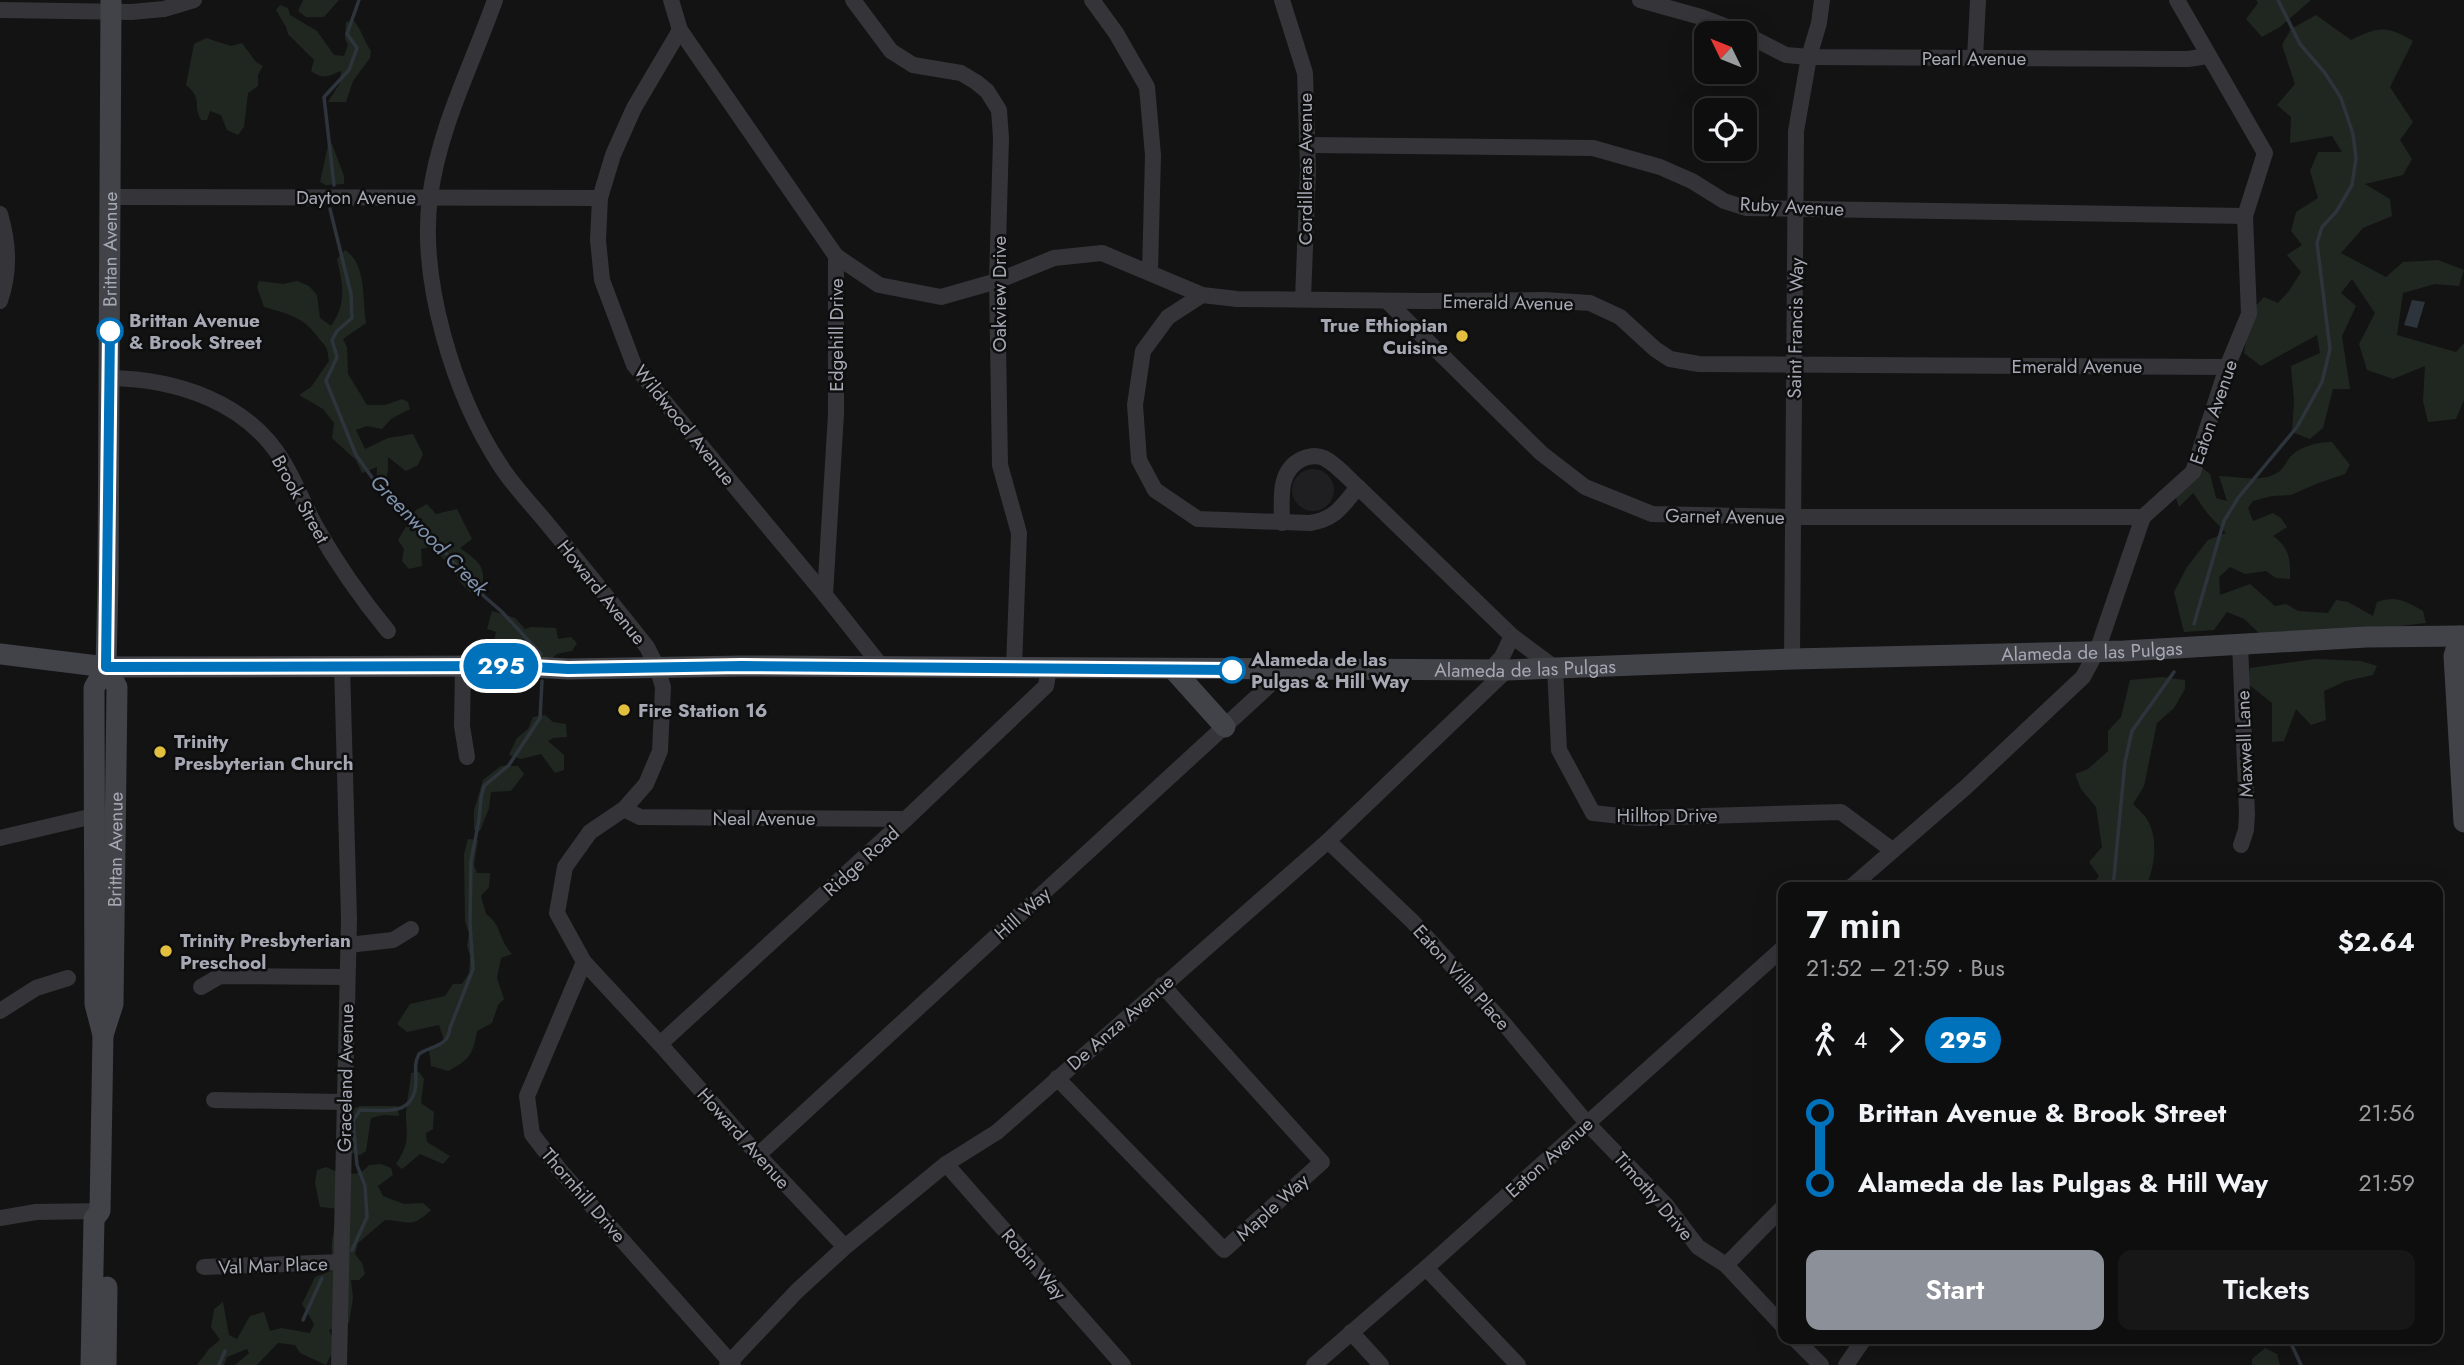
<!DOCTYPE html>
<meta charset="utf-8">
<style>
:root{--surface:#0e0e0f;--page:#171718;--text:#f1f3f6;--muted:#9b9c9e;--line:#2e2e2f;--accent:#8c9099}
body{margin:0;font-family:Jost,sans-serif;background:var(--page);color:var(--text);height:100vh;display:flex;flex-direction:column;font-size:26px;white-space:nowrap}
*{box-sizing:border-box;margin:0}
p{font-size:23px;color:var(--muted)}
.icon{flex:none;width:38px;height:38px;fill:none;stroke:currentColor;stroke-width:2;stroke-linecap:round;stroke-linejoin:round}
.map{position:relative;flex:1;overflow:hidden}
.sheet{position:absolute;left:1778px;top:882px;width:665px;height:462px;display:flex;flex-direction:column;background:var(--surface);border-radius:14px;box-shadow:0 7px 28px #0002,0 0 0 2px var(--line)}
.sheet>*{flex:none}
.badge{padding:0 14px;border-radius:23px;font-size:24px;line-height:46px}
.needle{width:46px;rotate:313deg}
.tools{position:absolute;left:1694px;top:21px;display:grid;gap:14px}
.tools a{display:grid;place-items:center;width:63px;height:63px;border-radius:14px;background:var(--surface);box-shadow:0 7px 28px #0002,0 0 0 2px var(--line);font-size:35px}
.map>.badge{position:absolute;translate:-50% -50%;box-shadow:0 0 0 4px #fff}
.legs{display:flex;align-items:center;gap:10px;height:77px;padding:0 28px;font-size:23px}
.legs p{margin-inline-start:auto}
.overview{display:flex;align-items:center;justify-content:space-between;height:119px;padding:0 28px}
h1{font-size:38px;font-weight:600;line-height:52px}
.button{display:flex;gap:14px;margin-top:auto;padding:14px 28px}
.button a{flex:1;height:80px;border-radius:14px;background:var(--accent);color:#fff;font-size:28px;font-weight:600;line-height:80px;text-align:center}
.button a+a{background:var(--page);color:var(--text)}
ul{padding:0 28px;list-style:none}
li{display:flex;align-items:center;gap:24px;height:70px;font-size:26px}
li i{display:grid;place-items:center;width:10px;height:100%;margin:0 9px;background:currentColor}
li i::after{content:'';width:18px;height:18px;margin:-9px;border:5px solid;border-radius:50%;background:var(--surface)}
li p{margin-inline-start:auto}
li:first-child i{background:linear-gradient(#0000 50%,currentColor 0)}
li:last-child i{background:linear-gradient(currentColor 50%,#0000 0)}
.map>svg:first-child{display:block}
.built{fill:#1f1f21}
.green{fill:#202721}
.water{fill:#2d343c}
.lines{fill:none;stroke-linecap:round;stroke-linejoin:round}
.stream{stroke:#2d343c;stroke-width:3.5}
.street{stroke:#343439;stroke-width:16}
.secondary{stroke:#424349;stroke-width:21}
.line-1-casing{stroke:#fff;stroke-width:16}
.line-1{stroke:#0072bc;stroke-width:10}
.stop-1-dot{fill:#fff;stroke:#0072bc;stroke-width:3.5}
.poi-dot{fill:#e2bf3e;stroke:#0e0e0f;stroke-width:2.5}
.labels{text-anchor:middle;stroke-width:5;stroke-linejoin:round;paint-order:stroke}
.street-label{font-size:19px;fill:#a6a8b4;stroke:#0e0e0f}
.stop-label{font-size:19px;font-weight:bold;fill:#a6a8b4;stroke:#0e0e0f;text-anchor:start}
.poi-label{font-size:19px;font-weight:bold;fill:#a6a8b4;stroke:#0e0e0f;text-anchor:start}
.water-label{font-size:21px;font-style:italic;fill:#7f91ac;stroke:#0e0e0f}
</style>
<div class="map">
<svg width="2464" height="1365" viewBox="0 0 2464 1365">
<rect width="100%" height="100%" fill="#131314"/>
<circle class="built" cx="1313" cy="490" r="21"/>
<g class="green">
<path d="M303,0H339L324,17H306L298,11Z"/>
<path d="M2256,0H2311L2280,27L2262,37L2246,19L2258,3Z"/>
<path d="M280,5L288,8L290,15L317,31L334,55L344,56L348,45L345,39L346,22L354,21C361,29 364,41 371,51L370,58L353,81L346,102H328L340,83L341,71C328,76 324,80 311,71L314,60L288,34L286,27L276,10Z"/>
<path d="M2316,15L2351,40C2378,27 2386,25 2413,41L2390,87L2413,122L2400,140L2412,159L2403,175L2365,184L2390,199L2392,216L2363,228L2341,253L2386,277L2403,262L2438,260L2464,270L2459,286L2435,284L2403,293L2397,335L2456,352L2464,343V400L2456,419L2428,422L2423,401L2425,366L2393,379L2367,370L2359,344L2375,313L2352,279L2341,293L2356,306L2342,336L2350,389H2333L2323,428L2310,439L2292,432L2294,401L2291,366L2320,353L2317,335L2261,366L2244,353L2251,311L2264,297L2278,303L2289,291L2301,272L2287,255L2302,245L2291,231L2296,212L2318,198L2310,171L2318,152H2342L2332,136L2290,143L2291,117L2277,105L2295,84L2282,45L2291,29Z"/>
<path d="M206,38L231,46L242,43L256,62L263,66L258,75V86L248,93L244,127L238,135L227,130L221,115L210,111L207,120H201C192,105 204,100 186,85L194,44Z"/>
<path d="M332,144L344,176V184L326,185L320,182L328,145Z"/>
<path d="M345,250C367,264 362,299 366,323L343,339L347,347L348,374L367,405H385L402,399L408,402L410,409L391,419L382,429L367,426L356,430L365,449L388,438L413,434L423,454L418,465L406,471L388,457C388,474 389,481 376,493L377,467L362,473L356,460L332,438L334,423L323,409L299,395L311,387L329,361C327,344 326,348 317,336C302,316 288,314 264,307L257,287L259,281L283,284L297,281L309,286L317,295L320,318L331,326C347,303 343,285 337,259Z"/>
<path d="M2332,442L2350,465L2345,474L2316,484L2291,495L2272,496L2253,501L2248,508L2253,521L2273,513L2281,518L2287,527L2273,536C2289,547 2291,560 2290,579L2276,578L2266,571L2245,574L2230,567L2219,577L2220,595L2250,584L2275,606L2286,604L2298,611L2328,613L2336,600L2348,602L2373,616L2377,602C2396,595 2406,601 2423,611L2426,623L2321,635L2286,631L2260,634L2244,619L2227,612L2214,630L2184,632L2174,592L2187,567L2208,540L2226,533L2208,514L2193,493L2179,507L2176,498L2181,487L2201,467L2210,474L2216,498L2227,501L2219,476C2239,476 2262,484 2280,471C2284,467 2287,461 2290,457C2300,446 2318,442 2332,442Z"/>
<path d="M427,504L436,514L457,509L472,539L460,548C475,559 487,565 482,586L470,592L459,581L455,569L430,547L421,549L422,566L409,569L402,561L404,549L398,540L416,510Z"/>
<path d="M492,611L515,618L525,629L531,627L556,628L558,639L571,637L577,643L572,651L557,654L550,660L498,662L491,656L496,632L487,629Z"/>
<path d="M2315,659L2361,661L2377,666L2373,675L2346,681L2324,691L2326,720L2311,725L2296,709L2284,741L2272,742V703L2248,684L2250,668Z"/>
<path d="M2162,677L2185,680V689L2174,708L2157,723L2144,786L2133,804C2138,809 2145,815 2148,821C2159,842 2154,867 2146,887H2135L2117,880L2116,887H2091L2099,876L2089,862L2102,847L2096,807L2081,789L2075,774L2088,769L2108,751V731L2121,717L2130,680Z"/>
<path d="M545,715L553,722L566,724L567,737L553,738L548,741L564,755V770L555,773L541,754L521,759L509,755L517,738L528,729L533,717Z"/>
<path d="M501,766H518L524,774L511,791L491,792L489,808L480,831L474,830V810L483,780Z"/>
<path d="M468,839L478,840L474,865L477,873H490L489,887L481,896L486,914C502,925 498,939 512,954L501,958L497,978L504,999L498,1005L492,1023L477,1031C473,1055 469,1060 448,1071L431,1066L429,1050L444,1040L439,1025L407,1032L397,1024L410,1004L445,996L453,984H462L469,973L470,956L467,946L469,933L465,922L464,854Z"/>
<path d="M419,1072L424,1079L421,1103L434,1112L433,1129L426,1133L427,1142L450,1156L443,1164L420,1154L402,1169L396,1164C409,1144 407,1139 406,1117C406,1103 410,1087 411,1073Z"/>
<path d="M360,1106H397L399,1116L384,1115L371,1118L366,1151L360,1155L348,1152L347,1111Z"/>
<path d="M381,1164L391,1168L393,1175L378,1186L383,1196L404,1204L423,1203L431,1210C411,1229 410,1221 385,1220L358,1243L355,1254L362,1263L365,1274L359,1280H351L353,1298L349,1323L329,1330L336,1345L326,1365L300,1353L295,1345L278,1343L257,1365H235L249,1353L247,1349L227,1357L224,1365H197L209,1349L220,1340L211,1327L214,1309L223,1302L229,1335L237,1339L250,1316L264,1312L270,1331L281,1328L310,1333L314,1324L302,1304L315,1277L336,1269C327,1248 334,1230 340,1209L320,1207L315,1183L317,1170L326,1167C340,1174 358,1179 369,1165Z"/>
<path d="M2265,1348L2277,1354L2280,1365H2252V1359Z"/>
</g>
<path class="water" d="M2412,300L2425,302L2417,328L2404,325Z"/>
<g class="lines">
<g class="stream">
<path d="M334,185L324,97L349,70L357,48L347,34L359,0"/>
<path d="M330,209L351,294L352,318L337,331L332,340L337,357L326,381L356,455L376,483L410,517L430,534L477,590L501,611L541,654"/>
<path d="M2194,624L2224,521L2238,498L2297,427L2322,382L2330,349L2317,243L2322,227L2336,212L2352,185L2356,158L2353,134L2341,98L2325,73L2300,44L2278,0"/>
<path d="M2113,887L2125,762L2132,731L2174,672"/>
<path d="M352,1250L367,1217L365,1186L357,1165L353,1121L360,1110C386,1110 415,1117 416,1081C416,1070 414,1064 419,1054C433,1045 448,1047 450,1028L473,969L470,923L471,861L479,820L481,798L484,786L509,765L540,718L542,681"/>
<path d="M303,1320L322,1278"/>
<path d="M2289,1339L2301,1365"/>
<path d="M219,1365L225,1351"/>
</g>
<g class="street">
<path d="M495,0C472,65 439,127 430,197C419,281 454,395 500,465C514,487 534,507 550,527C583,567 615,607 647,647L657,667L663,687L660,751L646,784L624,809L590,832L565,867L557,913L584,962L660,1044L758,1155L845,1247"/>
<path d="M671,0L680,30L836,256V414L825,595"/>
<path d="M853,0L891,51L913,65L961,73L976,82L987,91L999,110L1001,138L997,281L1000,465L1019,533L1014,668"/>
<path d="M1092,0L1116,33L1147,87L1153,155L1150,272"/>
<path d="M1282,0L1305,73L1308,170L1303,299"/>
<path d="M1640,0L1701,17L1743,33"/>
<path d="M0,10L131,12L164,9L194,0"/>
<path d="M680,30L634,108L613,155L600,198L598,240L602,280L634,365L825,595L882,667"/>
<path d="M1745,34L1786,55L1809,57L2188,59L2208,56"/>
<path d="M1975,58L1978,0"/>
<path d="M1309,145L1593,148L1660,167L1692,181L1724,201L1746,208L2245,216"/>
<path d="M111,197L600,198"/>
<path d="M0,214C9,245 10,271 0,301"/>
<path d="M836,256L879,285L941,297L997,281L1054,258L1102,253L1202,295L1237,299L1424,301L1544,300L1590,303L1620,317L1655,349L1670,359L1699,364L2227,367"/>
<path d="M1202,295L1168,317L1143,351L1135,405L1139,460L1155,490L1198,519L1310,523C1336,519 1342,506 1358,487L1512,636L1555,668L1559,750L1593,813L1639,818L1841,812L1892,850"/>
<path d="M1387,301L1541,453L1585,487L1652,514L1793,517H2143"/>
<path d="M109,378C177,379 248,402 284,463C296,483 304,505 315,525C337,564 360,597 388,631"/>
<path d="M1282,523C1282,500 1277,471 1302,459C1309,456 1317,455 1324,458C1336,464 1347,477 1358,487"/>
<path d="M2240,643L2247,814L2246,830L2241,845"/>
<path d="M1792,659L1796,131L1809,57L1819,23L1822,0"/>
<path d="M463,666L462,726L467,757"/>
<path d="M1490,670L1502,657L1512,636"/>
<path d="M624,809L640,817L906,819"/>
<path d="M0,838L85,818H105"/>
<path d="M1328,841L1413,922L1506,1026L1586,1122L1666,1205L1698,1247L1726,1265L1783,1326"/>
<path d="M1851,887L1966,787L2083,677L2097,651L2143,517L2193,472L2227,367L2249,314L2245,216L2265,153L2177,0"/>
<path d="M348,945L393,940L411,929"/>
<path d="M584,962L527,1096L532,1134L559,1169L733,1365"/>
<path d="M201,987L220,976L347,977"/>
<path d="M0,1011L36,988L68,978"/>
<path d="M660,1044L906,819L1046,686L1049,669"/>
<path d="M1057,1078L1224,1250L1322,1162L1162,985"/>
<path d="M214,1100L344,1102"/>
<path d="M758,1155L1286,670"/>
<path d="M946,1164L1123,1365"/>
<path d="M0,1218L36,1212L100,1211"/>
<path d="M1726,1265L1781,1209"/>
<path d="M204,1267L341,1262"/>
<path d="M1426,1268L1518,1365"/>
<path d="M1351,1332L1381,1365"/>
<path d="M1795,1339L1821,1365"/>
<path d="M339,1365L349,919L342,665"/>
<path d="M727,1365L797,1291L845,1247L946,1164L997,1132L1328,841L1507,670"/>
<path d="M1314,1365L1426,1268L1783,948"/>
<path d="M1846,1365L1864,1339"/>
</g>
<g class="secondary">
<path d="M2460,636L2454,656L2464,822"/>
<path id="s1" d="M0,654L106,667L515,666L568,669L742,666L1507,670L1792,659L2124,651L2366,637L2464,636"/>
<path d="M1173,669L1225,727"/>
<path id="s2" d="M103,1035L113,1004L117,687L106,667"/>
<path id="s3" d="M91,1365L94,1219L100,1211L103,1035L95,1004L94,688L106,667L108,582L111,0"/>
<path d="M106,1365L107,1287"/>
</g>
</g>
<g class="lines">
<g class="line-1-casing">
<path id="line-1" d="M110,331L106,667L515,666L568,669L742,666L1232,670"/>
</g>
<use href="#line-1" class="line-1"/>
</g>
<g class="stop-1-dot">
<circle cx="110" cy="331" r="12"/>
<circle cx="1232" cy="670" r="12"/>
</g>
<g class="poi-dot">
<circle cx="1462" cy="336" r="7"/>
<circle cx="624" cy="710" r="7"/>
<circle cx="160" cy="752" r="7"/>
<circle cx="166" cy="951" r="7"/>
</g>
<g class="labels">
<g class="street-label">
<text x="1974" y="65">Pearl Avenue</text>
<text transform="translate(1305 169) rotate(-90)" y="7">Cordilleras Avenue</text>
<text x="356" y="204">Dayton Avenue</text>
<text transform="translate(1792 206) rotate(3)" y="7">Ruby Avenue</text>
<text dy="7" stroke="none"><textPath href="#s3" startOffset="1122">Brittan Avenue</textPath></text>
<text transform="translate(999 294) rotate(-90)" y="7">Oakview Drive</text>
<text transform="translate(1508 302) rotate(1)" y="7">Emerald Avenue</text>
<text transform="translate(1795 328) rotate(-89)" y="7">Saint Francis Way</text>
<text transform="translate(836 335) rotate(-90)" y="7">Edgehill Drive</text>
<text x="2077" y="373">Emerald Avenue</text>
<text transform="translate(2213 412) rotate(-71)" y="7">Eaton Avenue</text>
<text transform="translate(685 425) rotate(51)" y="7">Wildwood Avenue</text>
<text transform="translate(301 499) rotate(61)" y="7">Brook Street</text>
<text transform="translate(1725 516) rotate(1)" y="7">Garnet Avenue</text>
<text transform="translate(602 592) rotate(51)" y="7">Howard Avenue</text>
<text dy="7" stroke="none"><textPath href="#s1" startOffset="2093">Alameda de las Pulgas</textPath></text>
<text dy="7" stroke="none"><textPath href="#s1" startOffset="1526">Alameda de las Pulgas</textPath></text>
<text transform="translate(2244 744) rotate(-92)" y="7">Maxwell Lane</text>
<text x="1667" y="822">Hilltop Drive</text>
<text x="764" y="825">Neal Avenue</text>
<text dy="7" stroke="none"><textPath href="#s2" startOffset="187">Brittan Avenue</textPath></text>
<text transform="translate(861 861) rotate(-42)" y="7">Ridge Road</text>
<text transform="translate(1022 913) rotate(-42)" y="7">Hill Way</text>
<text transform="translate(1462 977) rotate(48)" y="7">Eaton Villa Place</text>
<text transform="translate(1120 1022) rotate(-41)" y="7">De Anza Avenue</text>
<text transform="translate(345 1078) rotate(-89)" y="7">Graceland Avenue</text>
<text transform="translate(744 1138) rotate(48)" y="7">Howard Avenue</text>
<text transform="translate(1549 1157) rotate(-42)" y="7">Eaton Avenue</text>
<text transform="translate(584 1195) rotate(49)" y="7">Thornhill Drive</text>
<text transform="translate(1654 1196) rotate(49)" y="7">Timothy Drive</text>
<text transform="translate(1272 1207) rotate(-42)" y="7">Maple Way</text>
<text transform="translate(1034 1264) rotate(49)" y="7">Robin Way</text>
<text transform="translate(273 1265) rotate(-2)" y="7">Val Mar Place</text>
</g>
<g class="stop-label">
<text x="129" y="327">Brittan Avenue<tspan x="129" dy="22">&amp; Brook Street</tspan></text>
<text x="1251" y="666">Alameda de las<tspan x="1251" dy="22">Pulgas &amp; Hill Way</tspan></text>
</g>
<g class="poi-label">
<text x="1448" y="332" text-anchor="end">True Ethiopian<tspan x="1448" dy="22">Cuisine</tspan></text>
<text x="638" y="717">Fire Station 16</text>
<text x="174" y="748">Trinity<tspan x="174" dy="22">Presbyterian Church</tspan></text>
<text x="180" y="947">Trinity Presbyterian<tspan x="180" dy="22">Preschool</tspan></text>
</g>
<g class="water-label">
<text transform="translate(429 535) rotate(46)" y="7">Greenwood Creek</text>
</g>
</g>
</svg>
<div class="tools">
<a><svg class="needle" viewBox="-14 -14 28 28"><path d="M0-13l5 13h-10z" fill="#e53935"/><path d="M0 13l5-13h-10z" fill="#9b9c9e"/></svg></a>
<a><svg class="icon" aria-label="locate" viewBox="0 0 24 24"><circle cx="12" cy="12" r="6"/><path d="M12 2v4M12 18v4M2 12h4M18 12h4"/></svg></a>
</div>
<b class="badge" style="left:501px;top:666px;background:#0072bc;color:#fff">295</b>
<section class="sheet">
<div class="overview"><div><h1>7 min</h1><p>21:52 – 21:59 · Bus</p></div><b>$2.64</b></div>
<div class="legs"><svg class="icon" aria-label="walk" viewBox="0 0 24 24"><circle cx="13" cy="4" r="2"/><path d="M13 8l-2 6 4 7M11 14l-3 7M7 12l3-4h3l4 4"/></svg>4<svg class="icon" aria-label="forward" viewBox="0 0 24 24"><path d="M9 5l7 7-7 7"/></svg><b class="badge" style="background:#0072bc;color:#fff">295</b></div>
<ul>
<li><i style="color:#0072bc"></i><b>Brittan Avenue &amp; Brook Street</b><p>21:56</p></li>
<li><i style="color:#0072bc"></i><b>Alameda de las Pulgas &amp; Hill Way</b><p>21:59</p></li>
</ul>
<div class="button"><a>Start</a><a>Tickets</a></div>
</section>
</div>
